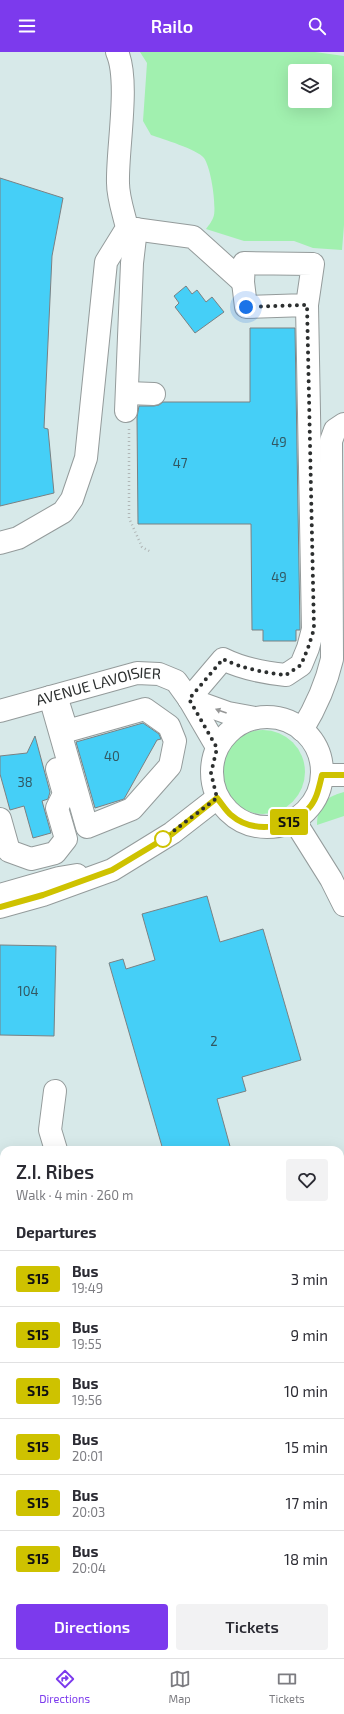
<!DOCTYPE html>
<meta charset="utf-8">
<style>
:root{--surface:#fff;--page:#f2f2f3;--text:#2b2b33;--muted:#7c7c81;--line:#e1e1e2;--accent:#7c3aed}
body{margin:0;font-family:"Exo 2",sans-serif;background:var(--page);color:var(--text);height:100vh;display:flex;flex-direction:column;font-size:15px;white-space:nowrap}
*{box-sizing:border-box;margin:0}
p{font-size:13px;color:var(--muted)}
.icon{flex:none;width:22px;height:22px;fill:none;stroke:currentColor;stroke-width:2;stroke-linecap:round;stroke-linejoin:round}
.map{position:relative;flex:1;overflow:hidden}
.drawer{position:absolute;left:0px;top:1094px;width:344px;height:512px;display:flex;flex-direction:column;background:var(--surface);border-radius:12px 12px 0 0;box-shadow:0 4px 16px #0002}
.drawer>*{flex:none}
.badge{padding:0 8px;border-radius:3px;font-size:14px;line-height:26px}
.controls{position:absolute;left:288px;top:12px;display:grid;gap:8px}
.controls a{display:grid;place-items:center;width:44px;height:44px;border-radius:4px;background:var(--surface);box-shadow:0 4px 16px #0002;font-size:20px}
.you{position:absolute;width:20px;height:20px;margin:-10px;border:3px solid #fff;border-radius:50%;background:#1a73e8;box-shadow:0 0 0 6px #1a73e833}
.map>.badge{position:absolute;translate:-50% -50%;box-shadow:0 0 0 2px #fff}
h2{padding:0 16px;font-size:15px;line-height:36px}
.round{display:grid;place-items:center;flex:none;width:42px;height:42px;border-radius:4px;background:var(--page)}
.headline{display:flex;align-items:center;justify-content:space-between;height:68px;padding:0 16px}
h1{font-size:19px;font-weight:600;line-height:30px}
.primary-button{display:flex;gap:8px;margin-top:auto;padding:8px 16px}
.primary-button a{flex:1;height:46px;border-radius:4px;background:var(--accent);color:#fff;font-size:16px;font-weight:600;line-height:46px;text-align:center}
.primary-button a+a{background:var(--page);color:var(--text)}
ul{padding:0;list-style:none}
li{display:flex;align-items:center;gap:12px;height:56px;padding:0 16px;border-top:1px solid var(--line)}
li div{flex:1}
li b{display:block;font-size:15px}
li em{font-style:normal}
li .badge{min-width:44px;font-weight:700;text-align:center}
header{display:flex;justify-content:space-between;align-items:center;height:52px;padding:0 16px;background:var(--accent);color:#fff;font-size:18px;font-weight:600}
.tabs{display:flex;justify-content:space-around;align-items:center;height:56px;border-top:1px solid var(--line);background:var(--surface);font-size:11px;color:var(--muted)}
.tabs a{display:grid;justify-items:center;gap:2px}
.tabs .on{color:var(--accent)}
.map>svg:first-child{display:block}
.built{fill:#d7e9e9;fill-rule:evenodd}
.green{fill:#a1f0af;fill-rule:evenodd}
.water{fill:#60b4f8;stroke:#508cbc}
.lines{fill:none;stroke-linecap:round;stroke-linejoin:round}
.stream{stroke:#508cbc;stroke-width:5.5}
.building{fill:#45cff7;stroke:#7a8183}
.minor-casing{stroke:#949b9b;stroke-width:24}
.major-casing{stroke:#949b9b;stroke-width:24}
.path{stroke:#b0b6b6;stroke-width:2.5;stroke-dasharray:1 3;stroke-linecap:butt}
.minor{stroke:#fff;stroke-width:22}
.major{stroke:#fff;stroke-width:22}
.oneway{fill:#969797}
.line-casing{stroke:#fff;stroke-width:9}
.line{stroke:#cec200;stroke-width:6}
.walk{stroke:#2c2f2f;stroke-width:4;stroke-dasharray:0 7.2}
.stop-dot{fill:#fff;stroke:#cec200;stroke-width:2}
.labels{text-anchor:middle;stroke-width:3.5;stroke-linejoin:round;paint-order:stroke}
.number-label{font-size:13px;fill:#325761}
.street-label{font-size:15px;fill:#2c2f2f;stroke:#fff}
</style>
<header><svg class="icon" aria-label="menu" viewBox="0 0 24 24"><path d="M4 6h16M4 12h16M4 18h16"/></svg>Railo<svg class="icon" aria-label="search" viewBox="0 0 24 24"><circle cx="10" cy="10" r="6"/><path d="M15 15l6 6"/></svg></header>
<div class="map">
<svg width="344" height="1606" viewBox="0 0 344 1606">
<rect width="100%" height="100%" fill="#ebf3f3"/>
<path class="built" d="M0,0H344V1330L340,1332V1098H4V1507L0,1509ZM295,19H325V49H295Z"/>
<g class="green">
<path d="M140,0H315L344,4V173L342,198L313,196L294,189H244L206,177C209,173 213,168 214,163C216,151 211,116 204,106C197,97 162,87 151,83L143,69L147,11ZM295,19H325V49H295Z"/>
<circle cx="263" cy="720" r="42"/>
<path d="M344,740V764L317,773C317,753 325,745 344,740Z"/>
</g>
<path class="water" d="M4,1579V1602H103L98,1606H0V1582Z"/>
<g class="lines">
<g class="stream">
<path d="M340,1317L344,1315"/>
<path d="M0,1506L4,1503"/>
<path d="M0,1543L4,1539"/>
</g>
</g>
<g class="building">
<path d="M0,126L63,146L52,204L44,376L48,377L54,441L0,454Z"/>
<path d="M186,234L192,242L197,238L206,250L212,245L224,260L195,281L175,255L179,251L174,244Z"/>
<path d="M250,276H295L300,576V578H296V589H263V578H252L251,472H138L137,365L139,354H154L159,353L163,350H250Z"/>
<path d="M143,671L159,682L161,687L157,688L124,747L95,756L76,690Z"/>
<path d="M35,684L50,740L48,747L42,749L51,781L33,786L24,754L10,758L0,722V704L27,701Z"/>
<path d="M207,844L220,890L263,877L301,1008L242,1025L246,1039L217,1047L231,1098H163L109,911L123,907L126,917L155,908L142,862Z"/>
<path d="M0,893L56,894L54,984L0,983Z"/>
</g>
<g class="lines">
<g class="minor-casing">
<g id="minor">
<path d="M127,176L193,185L243,230"/>
<path d="M127,341L154,342"/>
<path d="M126,359L132,211L136,177"/>
<path d="M0,491L18,486L63,460L72,447L86,406L106,210L127,176C124,162 118,146 118,131C117,97 130,29 117,0"/>
<path d="M50,645L87,775L132,757L170,714L175,689L169,674L145,657L67,679L56,644"/>
<path d="M189,647L223,607C241,616 266,621 286,623L301,613L308,596L313,577L307,253L313,212L244,211L243,230L246,255L307,253"/>
<path d="M189,647L228,661L255,666"/>
<path id="s1" d="M0,659L137,621L159,622L176,629L189,647L217,695"/>
<path d="M302,678C316,655 326,633 332,607L331,389L335,378L344,372"/>
<path d="M0,767L9,799L31,807L55,801L66,787L57,756L64,742L57,717"/>
<path d="M294,768L331,827L344,853"/>
<path d="M0,843L59,826L77,823"/>
<path d="M55,1039L50,1078L56,1098"/>
<path d="M340,1137L344,1136"/>
<path d="M0,1248L4,1247"/>
</g>
</g>
<g class="major-casing">
<g id="major">
<circle cx="267" cy="720" r="55"/>
<path d="M322,723H344"/>
<path d="M0,855L43,843L112,818L172,781L217,746"/>
</g>
</g>
<path class="path" d="M129,377V466L142,495L151,500"/>
<use href="#minor" class="minor"/>
<use href="#major" class="major"/>
</g>
<defs><path id="oneway-solid" d="M-6-.8H1V-3.2L6.5 0L1 3.2V.8H-6Z"/></defs>
<use class="oneway" href="#oneway-solid" transform="translate(221 659) rotate(-160)"/>
<g class="lines">
<g class="line-casing">
<path id="line" d="M0,855L43,843L112,818L172,782L217,746C222,752 226,759 231,763C253,782 289,777 308,757C317,748 319,735 322,723H344"/>
</g>
<use href="#line" class="line"/>
<path class="walk" d="M163,787L217,746L211,721L217,696L189,647L223,607C240,616 266,621 286,623L301,613L308,596L314,577L307,253L246,255"/>
</g>
<circle class="stop-dot" cx="163" cy="787" r="8"/>
<g class="labels">
<g class="number-label">
<text x="279" y="395">49</text>
<text x="180" y="416">47</text>
<text x="279" y="530">49</text>
<text x="112" y="709">40</text>
<text x="25" y="735">38</text>
<text x="28" y="944">104</text>
<text x="214" y="994">2</text>
</g>
<g class="street-label">
<text dy="5" stroke="none"><textPath href="#s1" startOffset="102">AVENUE LAVOISIER</textPath></text>
</g>
</g>
</svg>
<div class="controls">
<a><svg class="icon" aria-label="layers" viewBox="0 0 24 24"><path d="M12 4l9 5-9 5-9-5zM3 14l9 5 9-5"/></svg></a>
</div>
<div class="you" style="left:246px;top:255px"></div>
<b class="badge" style="left:289px;top:770px;background:#cec200;color:#111">S15</b>
<section class="drawer">
<div class="headline"><div><h1>Z.I. Ribes</h1><p>Walk · 4 min · 260 m</p></div><a class="round"><svg class="icon" aria-label="heart" viewBox="0 0 24 24"><path d="M12 20l-8-8c-3-5 5-10 8-4 3-6 11-1 8 4z"/></svg></a></div>
<h2>Departures</h2>
<ul>
<li><span class="badge" style="background:#cec200;color:#111">S15</span><div><b>Bus</b><p>19:49</p></div><em>3 min</em></li>
<li><span class="badge" style="background:#cec200;color:#111">S15</span><div><b>Bus</b><p>19:55</p></div><em>9 min</em></li>
<li><span class="badge" style="background:#cec200;color:#111">S15</span><div><b>Bus</b><p>19:56</p></div><em>10 min</em></li>
<li><span class="badge" style="background:#cec200;color:#111">S15</span><div><b>Bus</b><p>20:01</p></div><em>15 min</em></li>
<li><span class="badge" style="background:#cec200;color:#111">S15</span><div><b>Bus</b><p>20:03</p></div><em>17 min</em></li>
<li><span class="badge" style="background:#cec200;color:#111">S15</span><div><b>Bus</b><p>20:04</p></div><em>18 min</em></li>
</ul>
<div class="primary-button"><a>Directions</a><a>Tickets</a></div>
</section>
</div>
<nav class="tabs">
<a class="on"><svg class="icon" aria-label="directions" viewBox="0 0 24 24"><path d="M12 3l9 9-9 9-9-9zM9 14v-3h6M13 9l2 2-2 2"/></svg>Directions</a>
<a><svg class="icon" aria-label="map" viewBox="0 0 24 24"><path d="M3 6l6-2 6 2 6-2v14l-6 2-6-2-6 2zM9 4v14M15 6v14"/></svg>Map</a>
<a><svg class="icon" aria-label="tickets" viewBox="0 0 24 24"><path d="M3 7h18v10H3zM15 7v10"/></svg>Tickets</a>
</nav>
